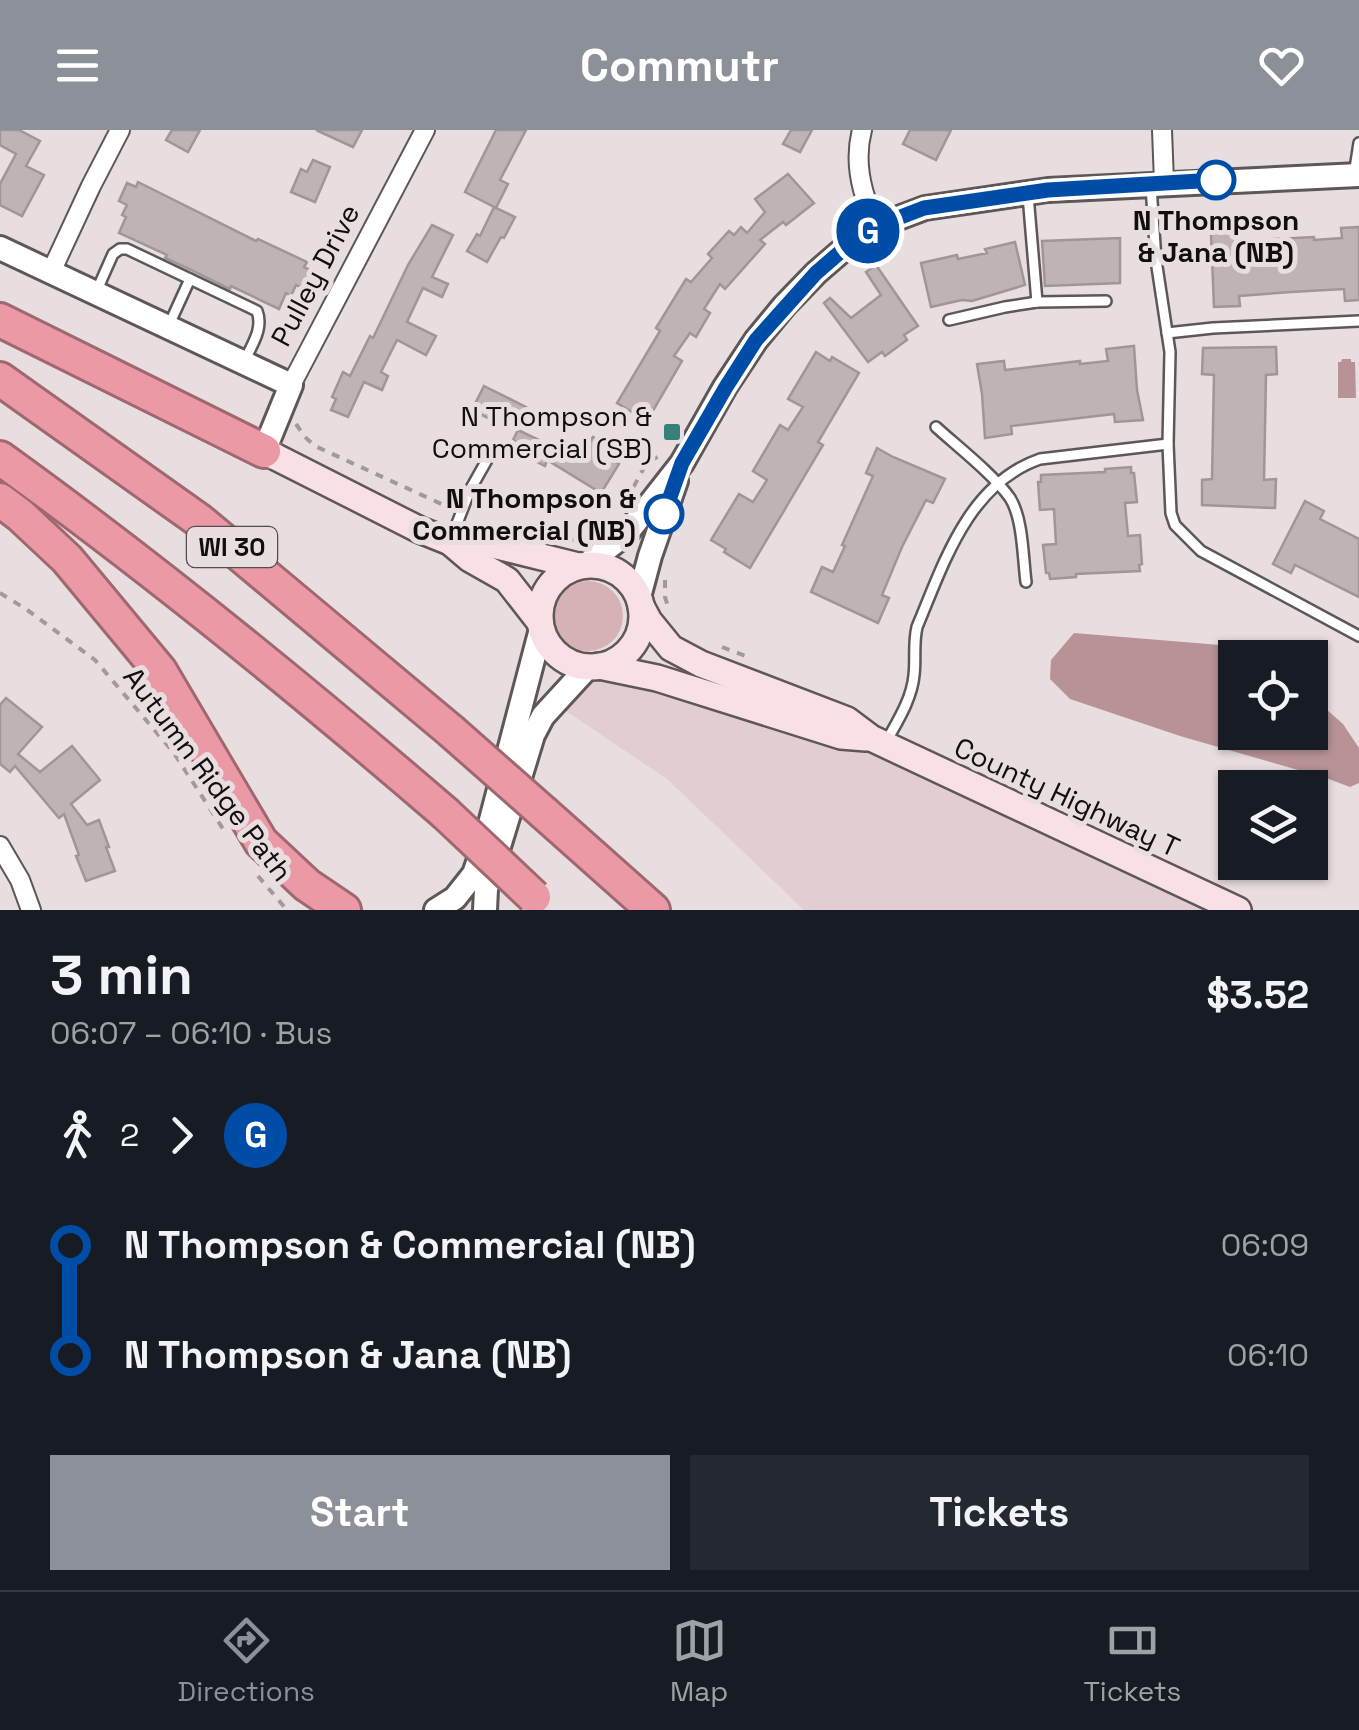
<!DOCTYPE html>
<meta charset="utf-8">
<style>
:root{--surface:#171b24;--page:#242831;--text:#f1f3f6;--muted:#9ea1a6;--line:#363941;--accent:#8c9099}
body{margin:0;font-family:"Space Grotesk",sans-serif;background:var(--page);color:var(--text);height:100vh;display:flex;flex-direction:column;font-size:38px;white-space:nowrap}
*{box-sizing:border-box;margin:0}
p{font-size:32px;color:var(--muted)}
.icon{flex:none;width:55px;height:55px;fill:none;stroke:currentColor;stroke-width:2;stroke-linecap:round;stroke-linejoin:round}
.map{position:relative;height:780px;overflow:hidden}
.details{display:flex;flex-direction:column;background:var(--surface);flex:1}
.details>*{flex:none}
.badge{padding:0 20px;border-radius:32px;font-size:35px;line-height:65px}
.buttons{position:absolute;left:1218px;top:510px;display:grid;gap:20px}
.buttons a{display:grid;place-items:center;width:110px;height:110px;border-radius:0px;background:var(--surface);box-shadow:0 2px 8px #0004;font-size:50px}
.map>.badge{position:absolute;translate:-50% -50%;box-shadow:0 0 0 5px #fff}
.legs{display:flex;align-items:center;gap:15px;height:110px;padding:0 50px;font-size:32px}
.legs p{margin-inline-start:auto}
.summary{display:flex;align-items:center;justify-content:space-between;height:170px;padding:0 50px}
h1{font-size:55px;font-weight:600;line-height:75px}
.action{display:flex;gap:20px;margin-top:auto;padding:20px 50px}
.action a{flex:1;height:115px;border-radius:0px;background:var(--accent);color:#fff;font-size:40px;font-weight:600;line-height:115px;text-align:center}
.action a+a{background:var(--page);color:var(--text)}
ul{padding:0 50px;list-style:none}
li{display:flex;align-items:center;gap:35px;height:110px;font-size:38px}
li i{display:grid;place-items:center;width:15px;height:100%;margin:0 12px;background:currentColor}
li i::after{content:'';width:25px;height:25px;margin:-12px;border:8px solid;border-radius:50%;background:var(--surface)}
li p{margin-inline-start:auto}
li:first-child i{background:linear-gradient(#0000 50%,currentColor 0)}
li:last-child i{background:linear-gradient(currentColor 50%,#0000 0)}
header{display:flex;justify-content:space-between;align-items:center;height:130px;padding:0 50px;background:var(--accent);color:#fff;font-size:45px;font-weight:600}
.tab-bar{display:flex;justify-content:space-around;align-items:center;height:140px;border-top:2px solid var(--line);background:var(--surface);font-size:28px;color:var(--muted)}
.tab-bar a{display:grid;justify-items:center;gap:5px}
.tab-bar .current{color:var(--accent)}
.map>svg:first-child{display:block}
.built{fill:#e2ced0}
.green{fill:#d6b2b6}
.water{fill:#b89296}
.building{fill:#beb4b5;stroke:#a09697;stroke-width:2.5}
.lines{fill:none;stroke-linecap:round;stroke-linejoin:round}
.service-casing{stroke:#5f5657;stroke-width:14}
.minor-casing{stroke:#5f5657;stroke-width:22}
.tertiary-casing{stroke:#5f5657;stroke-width:28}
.secondary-casing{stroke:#5f5657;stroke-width:30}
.motorway-casing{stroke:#9f6870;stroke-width:38}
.path{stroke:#a2999a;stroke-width:4;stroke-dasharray:8 8;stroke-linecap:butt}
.service{stroke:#fff;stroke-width:9}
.minor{stroke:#fff;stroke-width:18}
.tertiary{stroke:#fff;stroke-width:22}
.secondary{stroke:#f9e0e4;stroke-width:25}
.motorway{stroke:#eb99a5;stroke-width:32}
.motorway-bridge-casing{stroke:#9f6870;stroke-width:38;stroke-linecap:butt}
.motorway-bridge{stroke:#eb99a5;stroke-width:32}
.line-1-casing{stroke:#fff;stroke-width:22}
.line-1{stroke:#004da8;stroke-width:15}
.stop-1-dot{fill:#fff;stroke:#004da8;stroke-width:5}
.poi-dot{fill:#38807c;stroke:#e8dddf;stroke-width:4}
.labels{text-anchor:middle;stroke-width:10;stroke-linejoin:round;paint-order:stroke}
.shield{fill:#e8dddf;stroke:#524c4d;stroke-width:2.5}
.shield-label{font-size:25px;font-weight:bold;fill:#110e0e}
.stop-label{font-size:28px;font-weight:bold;fill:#110e0e;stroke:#e8dddf}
.street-label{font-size:28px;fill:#110e0e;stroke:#e8dddf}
.poi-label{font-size:28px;fill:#110e0e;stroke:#e8dddf;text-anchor:end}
</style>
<header><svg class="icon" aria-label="menu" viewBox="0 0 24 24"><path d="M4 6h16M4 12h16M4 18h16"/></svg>Commutr<svg class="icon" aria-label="heart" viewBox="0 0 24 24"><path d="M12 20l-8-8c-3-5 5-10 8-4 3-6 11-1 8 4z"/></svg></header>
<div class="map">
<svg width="1359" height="780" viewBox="0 0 1359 780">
<rect width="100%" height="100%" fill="#e8dddf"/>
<path class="built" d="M588,537L841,606L1238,780H804L667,649L554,573Z"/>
<circle class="green" cx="588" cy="486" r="35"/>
<g class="water">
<path d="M1342,229H1351V232H1355L1356,268H1338V232H1341Z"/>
<path d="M1074,503L1220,515L1255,527L1235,528V602H1310V565L1343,594L1359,618V653L1350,657L1326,648L1180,606L1070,569L1050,549L1051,530Z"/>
</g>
<g class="building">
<path d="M0,0H19L40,11L26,36L44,45L22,86L0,75V54L16,24L0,15Z"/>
<path d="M172,0H200L188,22L166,10Z"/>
<path d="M316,0H362L353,17Z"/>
<path d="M496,0H526L500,50L508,54L496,78L515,87L504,108L501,107L487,132L467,121L477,104L480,106L494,77L465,62Z"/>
<path d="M791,0H812L800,22L783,14Z"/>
<path d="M910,0H951L936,30L903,14Z"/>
<path d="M313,30L330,37L315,72L291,62L301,39L307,42Z"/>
<path d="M788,44L814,73L786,95L783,92L760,110L765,114L725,159L720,154L704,179L710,183L696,207L690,203L674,226L682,231L647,291L617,273L660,201L656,198L686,149L691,152L712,128L708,124L729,101L734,105L741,97L747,103L765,82L755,69Z"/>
<path d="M138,52L256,111L258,109L307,132L304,137L312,141L304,159L296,155L291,166L286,163L279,179L231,156L230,159L189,139L165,128L167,125L119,103L126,87L122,85L127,75L119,71L127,53L136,57Z"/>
<path d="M432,95L453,105L432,147L448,154L442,167L423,158L407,192L436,206L426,225L397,210L381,242L388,246L382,260L364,252L348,287L331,280L336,269L332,267L343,242L350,246L370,206L373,208L408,135Z"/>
<path d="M1359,97V170L1345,171L1344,159L1291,162L1239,166L1240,176L1214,177L1211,104L1237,103V111L1314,107V110L1342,108L1341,98Z"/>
<path d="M1120,108V153L1045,156L1042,111Z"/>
<path d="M1015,112L1025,155L972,171L962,170L931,177L921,133L957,125L958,129L987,123L985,119Z"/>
<path d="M876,135L918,196L904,205L907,210L885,226L882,222L868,232L824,173L830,168L851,188L881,165L866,142Z"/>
<path d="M1134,216L1137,260L1143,290L1115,292L1114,284L1011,296L1012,304L985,308L982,264L977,234L1004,231L1005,240L1080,231V234L1108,231L1106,219Z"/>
<path d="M1276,217L1277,244L1266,245L1264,350L1276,349L1275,378L1202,375V350L1212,349L1214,245L1202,244L1203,218Z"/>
<path d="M816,222L830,231L832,227L859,243L818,312L823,315L750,438L724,422L726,419L711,410L739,364L753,372L767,350L753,341L780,295L788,300L803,277L788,269Z"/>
<path d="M484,256L526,277L518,292L500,284L496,292L472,280Z"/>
<path d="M518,300L576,328L585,313L588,315L593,307L616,322L611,329L619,334L601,363L547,330L545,336L529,328L532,321L513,310Z"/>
<path d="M877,318L893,327L945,349L933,373L926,370L902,417L882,465L889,468L878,493L811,462L822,437L833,442L845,416L842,415L873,346L866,343Z"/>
<path d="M1131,337V343H1134L1137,372L1125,373L1128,406L1140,405L1142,434L1139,435L1140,441L1076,444V447L1050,449L1049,443H1046L1043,415L1056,414L1054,379L1040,380L1038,352H1041V345L1105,342V339Z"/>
<path d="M1305,371L1324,381L1320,389L1359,409V467L1295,435L1291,443L1273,434Z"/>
<path d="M6,568L42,597L18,624L40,642L72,616L100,650L71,674L87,695L99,690L109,717H106L115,741L86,751L76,726L79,725L64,684L59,688L15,636L10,642L0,634V575Z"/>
</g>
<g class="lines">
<g class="service-casing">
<g id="service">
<path d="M1354,45L1359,13"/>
<path d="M1151,56L1156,130L1170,222L1168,314L1171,383L1175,395L1201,421L1359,506"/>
<path d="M1028,65L1037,172"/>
<path d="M97,160L113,124L120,119H127L257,181C264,199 251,216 244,232"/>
<path d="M949,190L1005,177L1037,172L1106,171"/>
<path d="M168,197L190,149"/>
<path d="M1167,203L1213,198L1359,191"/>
<path d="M936,297C958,317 994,345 1010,368C1023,388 1023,429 1026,452"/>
<path d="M451,409L470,360L492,321"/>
<path d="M886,612C897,592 912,569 914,545C916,529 913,514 917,497C944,433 968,354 1040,329L1168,314"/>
</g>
</g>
<g class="minor-casing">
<g id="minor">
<path d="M862,0C853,34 862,66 877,96"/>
<path d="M1162,0L1164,52"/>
<path d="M51,142L91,56L120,0"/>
<path d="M291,255L425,0"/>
<path d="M0,716L20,750L31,780"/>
</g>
</g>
<g class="tertiary-casing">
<g id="tertiary">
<path d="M0,118L291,255L264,321"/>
<path d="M587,434L627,403L682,333L725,257L756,210L784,176L816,143L853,111L872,98L925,78L1048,60L1359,45"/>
<path d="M639,467L650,426L676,351"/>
<path d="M436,780L455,768L474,744L486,709L541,499"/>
<path d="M485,780L486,759L533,605L543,586L588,537"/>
</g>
</g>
<g class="secondary-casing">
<g id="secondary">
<path d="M264,321L420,400L450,412L470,429L507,450L539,491"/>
<path d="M450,412L477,411L578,436"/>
<circle cx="591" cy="486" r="51"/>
<path d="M641,476L649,491L671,518L701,534L847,590L871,608L1238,780"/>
<path d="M599,536L657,548L841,606L866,608"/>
</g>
</g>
<g class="motorway-casing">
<g id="motorway">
<path d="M0,190L264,321"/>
<path d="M0,249L200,391L451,601"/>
<path d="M0,328C154,439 301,559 445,683"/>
<path d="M0,370L20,385L67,429L160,541L261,712L307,755L344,780"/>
<path d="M544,683L653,780"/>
</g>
</g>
<g class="path">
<path d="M296,294L305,307L315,316L448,377"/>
<path d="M626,371L647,332L662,325"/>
<path d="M567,411L587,407"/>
<path d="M665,450V467L669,480"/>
<path d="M0,463L26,479L95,530L174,623L225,702"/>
<path d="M722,517L751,528"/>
<path d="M258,746L287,780"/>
</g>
<use href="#service" class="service"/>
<use href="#minor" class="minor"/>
<use href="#tertiary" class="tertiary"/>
<use href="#secondary" class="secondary"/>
<use href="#motorway" class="motorway"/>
<g class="motorway-bridge-casing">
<g id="motorway-bridge">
<path d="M451,601L544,683"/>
<path d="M445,683L534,767"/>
</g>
</g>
<use href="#motorway-bridge" class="motorway-bridge"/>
</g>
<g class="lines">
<g class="line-1-casing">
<path id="line-1" d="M664,384L682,333L726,257L756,210L816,143L853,111L872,98L924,78L1048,60L1216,50"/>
</g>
<use href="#line-1" class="line-1"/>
</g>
<g class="stop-1-dot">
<circle cx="1216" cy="50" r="18"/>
<circle cx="664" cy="384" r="18"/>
</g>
<rect class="poi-dot" x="662" y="292" width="20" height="20" rx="5"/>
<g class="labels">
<rect class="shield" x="187" y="397" width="90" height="40" rx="8"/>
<g class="shield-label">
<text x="232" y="426">WI 30</text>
</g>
<g class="stop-label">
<text x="1216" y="100">N Thompson<tspan x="1216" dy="32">&amp; Jana (NB)</tspan></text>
<text x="636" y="378" text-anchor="end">N Thompson &amp;<tspan x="636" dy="32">Commercial (NB)</tspan></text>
</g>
<g class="street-label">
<text transform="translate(315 145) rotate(-62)" y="10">Pulley Drive</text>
<text transform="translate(208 644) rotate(53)" y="10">Autumn Ridge Path</text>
<text transform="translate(1067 667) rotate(25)" y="10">County Highway T</text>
</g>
<g class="poi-label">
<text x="652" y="296">N Thompson &amp;<tspan x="652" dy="32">Commercial (SB)</tspan></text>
</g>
</g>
</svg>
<div class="buttons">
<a><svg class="icon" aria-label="locate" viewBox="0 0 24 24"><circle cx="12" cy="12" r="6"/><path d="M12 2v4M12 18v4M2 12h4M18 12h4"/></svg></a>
<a><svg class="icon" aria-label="layers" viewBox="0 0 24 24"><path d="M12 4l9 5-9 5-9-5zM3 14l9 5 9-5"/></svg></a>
</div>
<b class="badge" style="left:868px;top:101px;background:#004da8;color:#fff">G</b>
</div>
<section class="details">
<div class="summary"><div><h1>3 min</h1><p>06:07 – 06:10 · Bus</p></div><b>$3.52</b></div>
<div class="legs"><svg class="icon" aria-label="walk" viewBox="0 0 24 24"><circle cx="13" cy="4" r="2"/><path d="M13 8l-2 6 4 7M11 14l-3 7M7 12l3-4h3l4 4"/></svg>2<svg class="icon" aria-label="forward" viewBox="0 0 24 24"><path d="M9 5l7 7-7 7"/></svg><b class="badge" style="background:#004da8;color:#fff">G</b></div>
<ul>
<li><i style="color:#004da8"></i><b>N Thompson &amp; Commercial (NB)</b><p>06:09</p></li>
<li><i style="color:#004da8"></i><b>N Thompson &amp; Jana (NB)</b><p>06:10</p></li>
</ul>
<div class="action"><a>Start</a><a>Tickets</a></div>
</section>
<nav class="tab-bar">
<a class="current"><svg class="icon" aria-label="directions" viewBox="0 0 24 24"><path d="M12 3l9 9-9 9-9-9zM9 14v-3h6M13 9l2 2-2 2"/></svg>Directions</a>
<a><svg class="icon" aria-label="map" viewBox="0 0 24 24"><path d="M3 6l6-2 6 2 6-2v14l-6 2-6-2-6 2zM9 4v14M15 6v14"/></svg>Map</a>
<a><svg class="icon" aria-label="tickets" viewBox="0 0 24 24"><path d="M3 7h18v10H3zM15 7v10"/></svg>Tickets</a>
</nav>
